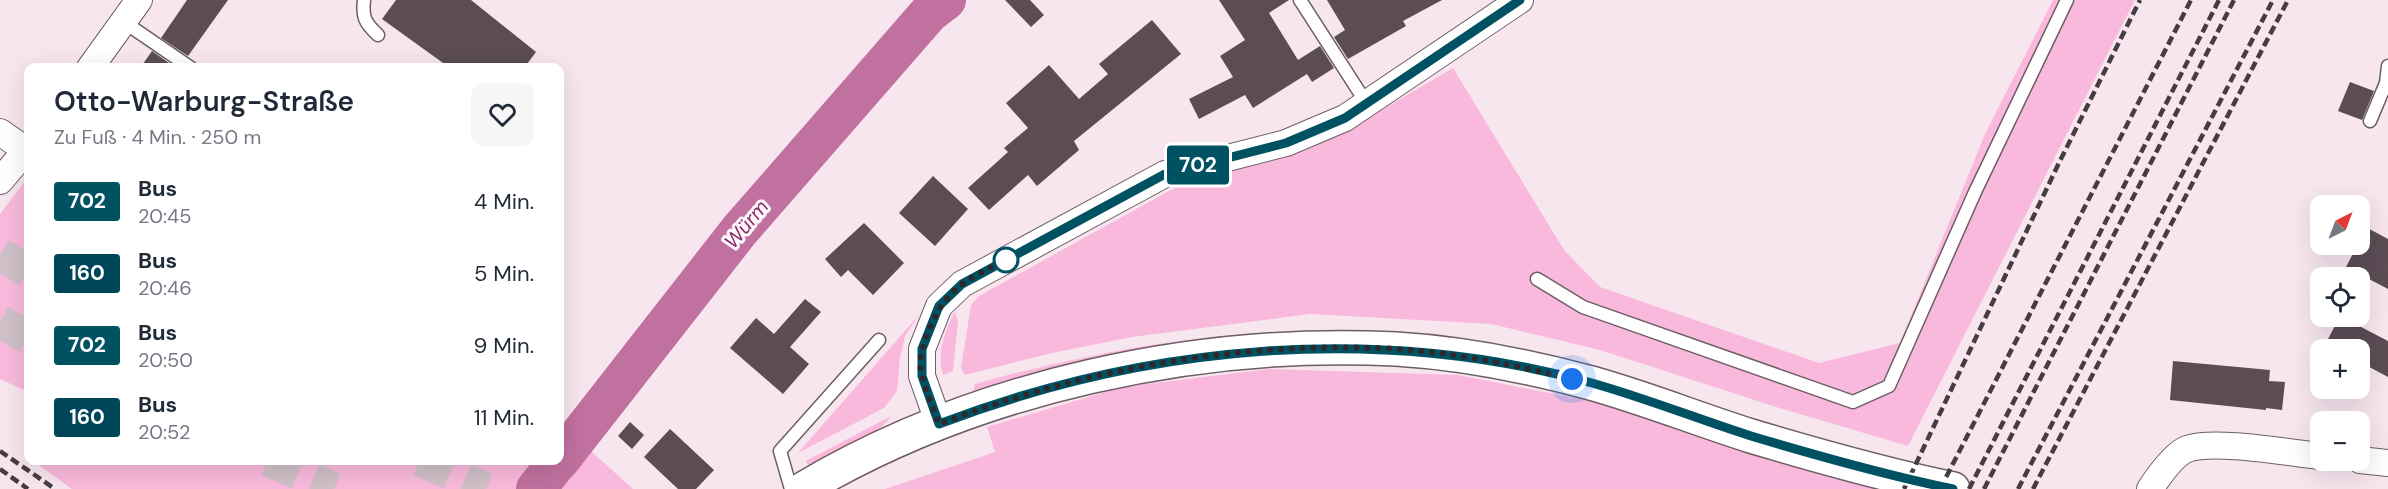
<!DOCTYPE html>
<html lang="de">
<meta charset="utf-8">
<style>
:root{--surface:#fff;--page:#f6f6f7;--text:#1f2937;--muted:#747a83}
body{margin:0;font-family:"DM Sans",sans-serif;background:var(--page);color:var(--text);height:100vh;display:flex;flex-direction:column;font-size:22px;white-space:nowrap}
*{box-sizing:border-box;margin:0}
p{font-size:20px;color:var(--muted)}
.icon{flex:none;width:33px;height:33px;fill:none;stroke:currentColor;stroke-width:2;stroke-linecap:round;stroke-linejoin:round}
.map{position:relative;flex:1;overflow:hidden}
.side{position:absolute;left:24px;top:63px;width:540px;height:402px;display:flex;flex-direction:column;background:var(--surface);border-radius:12px;box-shadow:0 6px 24px #0002}
.side>*{flex:none}
.badge{padding:0 12px;border-radius:4px;font-size:21px;line-height:39px}
.needle{width:39px;rotate:42deg}
.buttons{position:absolute;left:2310px;top:195px;display:grid;gap:12px}
.buttons a{display:grid;place-items:center;width:60px;height:60px;border-radius:12px;background:var(--surface);box-shadow:0 6px 24px #0002;font-size:30px}
.you{position:absolute;width:30px;height:30px;margin:-15px;border:4px solid #fff;border-radius:50%;background:#1a73e8;box-shadow:0 0 0 9px #1a73e833}
.map>.badge{position:absolute;translate:-50% -50%;box-shadow:0 0 0 3px #fff}
.round{display:grid;place-items:center;flex:none;width:63px;height:63px;border-radius:12px;background:var(--page)}
.summary{display:flex;align-items:center;justify-content:space-between;height:102px;padding:0 30px}
h1{font-size:28px;font-weight:600;line-height:45px}
ul{padding:0;list-style:none}
li{display:flex;align-items:center;gap:18px;height:72px;padding:0 30px}
li div{flex:1}
li b{display:block;font-size:22px}
li em{font-style:normal}
li .badge{min-width:66px;font-weight:700;text-align:center}
.map>svg:first-child{display:block}
.green{fill:#f9b9dc}
.lines{fill:none;stroke-linecap:round;stroke-linejoin:round}
.river{stroke:#c0719f;stroke-width:40}
.building{fill:#5c4d55}
.highway-tunnel{stroke:#d0c0c8;stroke-width:33;stroke-dasharray:33 16;stroke-linecap:butt}
.lane-casing{stroke:#6d5d65;stroke-width:15}
.street-casing{stroke:#6d5d65;stroke-width:28}
.secondary-casing{stroke:#6d5d65;stroke-width:36}
.lane{stroke:#fff;stroke-width:12}
.street{stroke:#fff;stroke-width:26}
.secondary{stroke:#fff;stroke-width:33}
.rail{stroke:#463d42;stroke-width:4.5;stroke-dasharray:9 4.5;stroke-linecap:butt}
.line-casing{stroke:#fff;stroke-width:14}
.line{stroke:#005262;stroke-width:9}
.walk{stroke:#2e272b;stroke-width:6;stroke-dasharray:0 10.8}
.stop-dot{fill:#fff;stroke:#005262;stroke-width:3}
.labels{text-anchor:middle;stroke-width:6;stroke-linejoin:round;paint-order:stroke}
.water-label{font-size:20px;font-style:italic;fill:#892a66;stroke:#fef7fb}
</style>
<div class="map">
<svg width="2388" height="489" viewBox="0 0 2388 489">
<rect width="100%" height="100%" fill="#f8e6ef"/>
<g class="green">
<path d="M2053,0H2135L1908,446L1776,407L1600,350L1491,324L1310,314L1132,337L1052,353L965,375L961,368L971,305L979,296L1187,181L1277,160L1307,150L1378,112L1453,68L1564,250L1600,287L1819,363L1900,343L1985,134Z"/>
<path d="M28,177V392L0,379V214Z"/>
<path d="M955,311L958,322L953,371L943,375C936,353 945,331 955,311Z"/>
<path d="M918,316L905,336L900,358L897,391L884,408L798,453Z"/>
<path d="M1305,331L1306,337L1039,376L973,393L975,384C1083,354 1193,333 1305,331Z"/>
<path d="M1269,369L1458,375L1595,402L1880,489H885L995,452L987,427L1122,387Z"/>
<path d="M891,416C876,439 834,455 809,468L806,461Z"/>
<path d="M560,423L633,489H72L33,461L560,460Z"/>
</g>
<g class="lines">
<g class="river">
<path d="M560,460L739,231L929,13L946,0"/>
<path d="M536,489L559,460"/>
</g>
</g>
<g class="building">
<path d="M187,0H228L188,56L161,38Z"/>
<path d="M396,0H471L536,52L524,68H450L382,19Z"/>
<path d="M1005,0H1030L1044,15L1031,27Z"/>
<path d="M1219,0H1289L1269,13L1298,60L1320,46L1334,68L1312,82L1307,74L1253,108L1245,95L1199,119L1189,99L1233,77L1220,56L1245,40Z"/>
<path d="M1327,0H1442L1403,21L1406,26L1348,59L1334,37L1345,30Z"/>
<path d="M1152,20L1181,54L1074,141L1079,150L1037,186L1028,175L989,210L968,188L1008,152L1004,148L1028,128L1006,103L1049,65L1079,99L1108,74L1099,64Z"/>
<path d="M152,51L176,68H140Z"/>
<path d="M2350,82L2374,91L2362,120L2338,111Z"/>
<path d="M933,176L968,209L935,246L899,213Z"/>
<path d="M864,223L904,263L873,295L848,270L841,277L825,259Z"/>
<path d="M2360,224L2388,239V289L2346,267L2358,244H2360Z"/>
<path d="M805,299L821,312L790,347L809,364L783,394L730,348L756,318L774,334Z"/>
<path d="M2340,316L2388,341V377L2360,362V350H2335L2325,345Z"/>
<path d="M2173,361L2270,370L2269,381L2285,382L2282,410L2266,408V410L2170,400Z"/>
<path d="M630,422L644,435L632,449L618,436Z"/>
<path d="M670,429L714,470L696,489H678L644,457Z"/>
</g>
<g class="lines">
<g class="highway-tunnel">
<path d="M0,254L28,272"/>
<path d="M0,321L28,338"/>
<path d="M268,460L334,489"/>
<path d="M420,460L486,489"/>
</g>
<g class="lane-casing">
<g id="lane">
<path d="M364,0C362,17 365,23 378,35"/>
<path d="M1300,0L1367,104"/>
<path d="M124,22L191,68"/>
<path d="M2370,121L2386,83L2388,66"/>
<path d="M1537,279L1583,307L1853,402L1889,386L1975,192L2067,0"/>
<path d="M791,489L780,451L879,340"/>
</g>
</g>
<g class="street-casing">
<g id="street">
<path d="M90,68L139,0"/>
<path d="M0,132L27,151"/>
<path d="M0,181L28,148"/>
<path d="M939,424L922,376V349L939,306L962,284L1165,174L1286,143L1345,118L1520,0"/>
<path d="M2360,460L2388,463"/>
<path d="M2150,489C2158,477 2174,454 2187,449C2214,439 2290,453 2320,456"/>
</g>
</g>
<g class="secondary-casing">
<path id="secondary" d="M803,489C976,386 1197,339 1396,349C1462,353 1528,366 1591,383C1645,398 1697,419 1751,436C1818,456 1885,475 1953,489"/>
</g>
<use href="#lane" class="lane"/>
<use href="#street" class="street"/>
<use href="#secondary" class="secondary"/>
<g class="rail">
<path d="M0,451L55,489"/>
<path d="M0,469L28,489"/>
<path d="M1904,489L2057,167L2140,0"/>
<path d="M1940,489L2191,0"/>
<path d="M1969,489L2219,0"/>
<path d="M1984,489L2234,0"/>
<path d="M2018,489L2273,0"/>
<path d="M2033,489L2288,0"/>
</g>
</g>
<g class="lines">
<g class="line-casing">
<path id="line" d="M1520,0L1345,118L1286,143L1165,174L962,284L939,306L922,349V376L939,424C1146,345 1376,323 1592,383C1645,398 1698,419 1751,436C1818,456 1885,475 1953,489"/>
</g>
<use href="#line" class="line"/>
<path class="walk" d="M1006,260L1008,259C967,279 943,290 927,335C922,348 918,362 922,376C926,392 933,408 939,424C1084,369 1242,340 1397,349C1456,353 1514,365 1572,379"/>
</g>
<circle class="stop-dot" cx="1006" cy="260" r="12"/>
<g class="labels">
<g class="water-label">
<text transform="translate(746 224) rotate(-50)" y="7">Würm</text>
</g>
</g>
</svg>
<div class="buttons">
<a><svg class="needle" viewBox="-14 -14 28 28"><path d="M0-13l5 13h-10z" fill="#e53935"/><path d="M0 13l5-13h-10z" fill="#747a83"/></svg></a>
<a><svg class="icon" aria-label="locate" viewBox="0 0 24 24"><circle cx="12" cy="12" r="6"/><path d="M12 2v4M12 18v4M2 12h4M18 12h4"/></svg></a>
<a>+</a>
<a>−</a>
</div>
<div class="you" style="left:1572px;top:379px"></div>
<b class="badge" style="left:1198px;top:165px;background:#005262;color:#fff">702</b>
<section class="side">
<div class="summary"><div><h1>Otto-Warburg-Straße</h1><p>Zu Fuß · 4 Min. · 250 m</p></div><a class="round"><svg class="icon" aria-label="heart" viewBox="0 0 24 24"><path d="M12 20l-8-8c-3-5 5-10 8-4 3-6 11-1 8 4z"/></svg></a></div>
<ul>
<li><span class="badge" style="background:#005262;color:#fff">702</span><div><b>Bus</b><p>20:45</p></div><em>4 Min.</em></li>
<li><span class="badge" style="background:#00465a;color:#fff">160</span><div><b>Bus</b><p>20:46</p></div><em>5 Min.</em></li>
<li><span class="badge" style="background:#005262;color:#fff">702</span><div><b>Bus</b><p>20:50</p></div><em>9 Min.</em></li>
<li><span class="badge" style="background:#00465a;color:#fff">160</span><div><b>Bus</b><p>20:52</p></div><em>11 Min.</em></li>
</ul>
</section>
</div>
